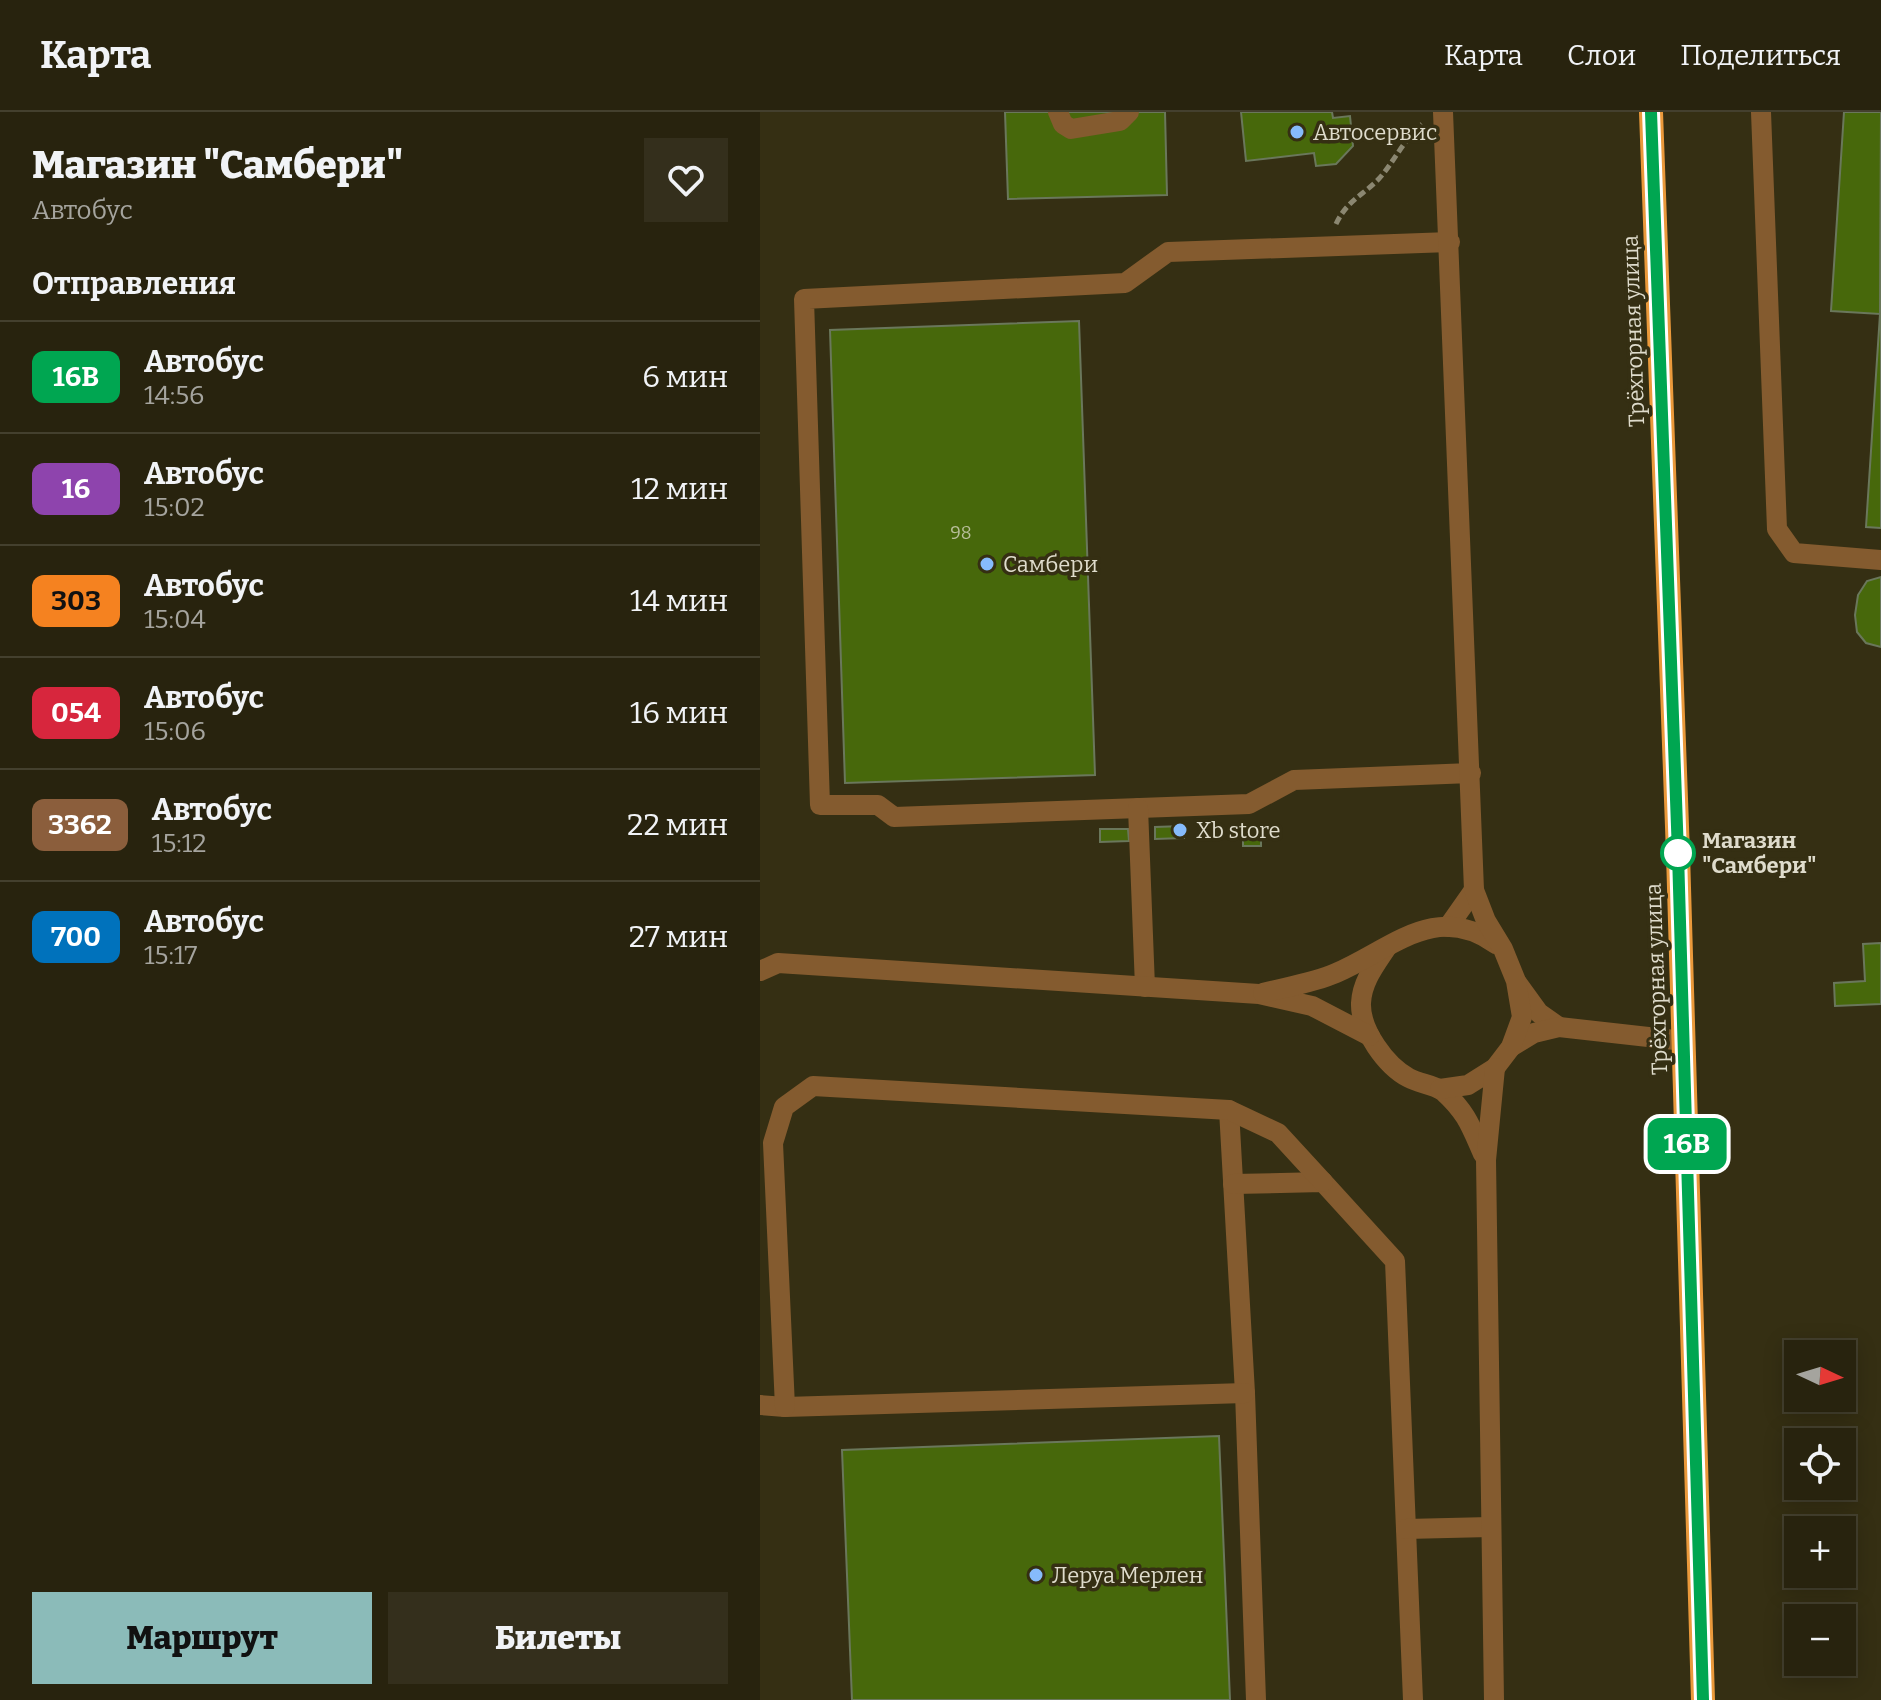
<!DOCTYPE html>
<html lang="ru">
<meta charset="utf-8">
<style>
:root{--surface:#28230e;--page:#342f1c;--text:#f1f3f6;--muted:#a5a49e;--line:#44402e;--accent:#8bbbb9}
body{margin:0;font-family:Bitter,serif;background:var(--page);color:var(--text);height:100vh;display:flex;flex-direction:column;font-size:30px;white-space:nowrap}
*{box-sizing:border-box;margin:0}
p{font-size:26px;color:var(--muted)}
.icon{flex:none;width:44px;height:44px;fill:none;stroke:currentColor;stroke-width:2;stroke-linecap:round;stroke-linejoin:round}
.map{position:relative;flex:1;overflow:hidden}
.panel{display:flex;flex-direction:column;background:var(--surface);width:760px}
.panel>*{flex:none}
.badge{padding:0 16px;border-radius:12px;font-size:28px;line-height:52px}
.needle{width:52px;rotate:94deg}
.fabs{position:absolute;left:1024px;top:1228px;display:grid;gap:16px}
.fabs a{display:grid;place-items:center;width:72px;height:72px;border-radius:0px;background:var(--surface);box-shadow:0 4px 20px #0003,0 0 0 2px var(--line);font-size:40px}
.map>.badge{position:absolute;translate:-50% -50%;box-shadow:0 0 0 4px #fff}
h2{padding:0 32px;font-size:30px;line-height:72px}
.round{display:grid;place-items:center;flex:none;width:84px;height:84px;border-radius:0px;background:var(--page)}
.head{display:flex;align-items:center;justify-content:space-between;height:136px;padding:0 32px}
h1{font-size:38px;font-weight:800;line-height:60px}
.button{display:flex;gap:16px;margin-top:auto;padding:16px 32px}
.button a{flex:1;height:92px;border-radius:0px;background:var(--accent);color:#111;font-size:32px;font-weight:800;line-height:92px;text-align:center}
.button a+a{background:var(--page);color:var(--text)}
ul{padding:0;list-style:none}
li{display:flex;align-items:center;gap:24px;height:112px;padding:0 32px;border-top:2px solid var(--line)}
li div{flex:1}
li b{display:block;font-size:30px}
li em{font-style:normal}
li .badge{min-width:88px;font-weight:700;text-align:center}
header{display:flex;align-items:center;gap:48px;box-sizing:border-box;height:112px;padding:0 40px;background:var(--surface);border-bottom:2px solid var(--line)}
header strong{font-size:38px}
nav{display:flex;gap:44px;margin-inline-start:auto;font-size:28px}
main{display:flex;flex:1;min-height:0}
.map>svg:first-child{display:block}
.building{fill:#47680b;stroke:#6a775b;stroke-width:2}
.lines{fill:none;stroke-linecap:round;stroke-linejoin:round}
.path{stroke:#8b8771;stroke-width:5;stroke-dasharray:8 4;stroke-linecap:butt}
.minor{stroke:#845b2f;stroke-width:20}
.highway{stroke:#ea993b;stroke-width:24}
.line-casing{stroke:#fff;stroke-width:18}
.line{stroke:#00a651;stroke-width:12}
.poi-dot{fill:#86bbfb;stroke:#352f13;stroke-width:3}
.stop-dot{fill:#fff;stroke:#00a651;stroke-width:4}
.labels{text-anchor:middle;stroke-width:7;stroke-linejoin:round;paint-order:stroke}
.number-label{font-size:18px;fill:#b9bf9c}
.poi-label{font-size:22px;fill:#dfdccc;stroke:#352f13;text-anchor:start}
.street-label{font-size:22px;fill:#dfdccc;stroke:#352f13}
.stop-label{font-size:22px;font-weight:bold;fill:#dfdccc;stroke:#352f13;text-anchor:start}
</style>
<header>
<strong>Карта</strong>
<nav><a>Карта</a><a>Слои</a><a>Поделиться</a></nav>
</header>
<main>
<section class="panel">
<div class="head"><div><h1>Магазин &quot;Самбери&quot;</h1><p>Автобус</p></div><a class="round"><svg class="icon" aria-label="heart" viewBox="0 0 24 24"><path d="M12 20l-8-8c-3-5 5-10 8-4 3-6 11-1 8 4z"/></svg></a></div>
<h2>Отправления</h2>
<ul>
<li><span class="badge" style="background:#00a651;color:#fff">16В</span><div><b>Автобус</b><p>14:56</p></div><em>6 мин</em></li>
<li><span class="badge" style="background:#8e44ad;color:#fff">16</span><div><b>Автобус</b><p>15:02</p></div><em>12 мин</em></li>
<li><span class="badge" style="background:#f58220;color:#111">303</span><div><b>Автобус</b><p>15:04</p></div><em>14 мин</em></li>
<li><span class="badge" style="background:#d7263d;color:#fff">054</span><div><b>Автобус</b><p>15:06</p></div><em>16 мин</em></li>
<li><span class="badge" style="background:#8b5e3c;color:#fff">3362</span><div><b>Автобус</b><p>15:12</p></div><em>22 мин</em></li>
<li><span class="badge" style="background:#0072bc;color:#fff">700</span><div><b>Автобус</b><p>15:17</p></div><em>27 мин</em></li>
</ul>
<div class="button"><a>Маршрут</a><a>Билеты</a></div>
</section>
<div class="map">
<svg width="1121" height="1588" viewBox="0 0 1121 1588">
<rect width="100%" height="100%" fill="#352f13"/>
<g class="building">
<path d="M245,0H405L407,83L248,87Z"/>
<path d="M481,0H572L573,6L590,4L593,34L576,52L556,54L554,41L486,49Z"/>
<path d="M1084,0H1121L1120,202L1071,199Z"/>
<path d="M1120,202L1121,203V416L1106,415Z"/>
<path d="M319,209L335,663L85,671L70,218Z"/>
<path d="M1121,465V535L1106,531L1097,520L1095,503L1098,483L1107,469Z"/>
<path d="M423,714L424,726L395,727V715Z"/>
<path d="M340,717H368L369,729L340,730Z"/>
<rect x="483" y="717" width="18" height="17"/>
<path d="M1121,831V892L1075,894L1074,871L1105,869L1103,832Z"/>
<path d="M459,1324L470,1588H92L82,1338Z"/>
</g>
<g class="lines">
<path class="path" d="M576,112C588,86 607,82 623,62C637,44 645,27 662,12"/>
<g class="minor">
<path d="M298,0L303,12L311,17L360,9L369,0"/>
<path d="M1001,0L1017,417L1034,441L1121,448"/>
<path d="M690,130L408,140L365,171L44,187L60,693H118L134,705L489,692L534,668L711,661"/>
<path d="M378,696L385,875"/>
<path d="M688,815L714,778"/>
<path d="M627,835C616,852 602,869 601,891C600,918 626,954 649,966C660,972 674,972 684,980C707,1001 711,1015 723,1042"/>
<path d="M0,859L18,851L499,882L552,894L610,924"/>
<path d="M758,872L779,901L799,915"/>
<path d="M503,881C526,875 553,871 576,861C632,837 675,789 736,832"/>
<path d="M751,935L774,921L799,915L924,929"/>
<path d="M680,977L708,973L735,956L751,935L762,905L756,869L743,837L726,809L714,778L683,0"/>
<path d="M469,998L485,1281L496,1588"/>
<path d="M473,1072L563,1070L635,1149L653,1588"/>
<path d="M0,1293L25,1295L485,1281"/>
<path d="M25,1295L13,1031L24,995L53,974L469,998L518,1021L563,1070"/>
<path d="M646,1417L730,1415"/>
<path d="M734,1588L726,1048L735,956"/>
</g>
<path class="highway" d="M891,0L918,742L943,1588"/>
</g>
<g class="lines">
<g class="line-casing">
<path id="line" d="M891,0L918,742L943,1588"/>
</g>
<use href="#line" class="line"/>
</g>
<g class="poi-dot">
<circle cx="537" cy="20" r="8"/>
<circle cx="227" cy="452" r="8"/>
<circle cx="420" cy="718" r="8"/>
<circle cx="276" cy="1463" r="8"/>
</g>
<circle class="stop-dot" cx="918" cy="741" r="16"/>
<g class="labels">
<g class="number-label">
<text x="201" y="427">98</text>
</g>
<g class="poi-label">
<text x="553" y="28">Автосервис</text>
<text x="243" y="460">Самбери</text>
<text x="436" y="726">Xb store</text>
<text x="292" y="1471">Леруа Мерлен</text>
</g>
<g class="street-label">
<text transform="translate(873 219) rotate(-92)" y="8">Трёхгорная улица</text>
<text transform="translate(896 867) rotate(-92)" y="8">Трёхгорная улица</text>
</g>
<g class="stop-label">
<text x="942" y="736">Магазин<tspan x="942" dy="25">"Самбери"</tspan></text>
</g>
</g>
</svg>
<div class="fabs">
<a><svg class="needle" viewBox="-14 -14 28 28"><path d="M0-13l5 13h-10z" fill="#e53935"/><path d="M0 13l5-13h-10z" fill="#a5a49e"/></svg></a>
<a><svg class="icon" aria-label="locate" viewBox="0 0 24 24"><circle cx="12" cy="12" r="6"/><path d="M12 2v4M12 18v4M2 12h4M18 12h4"/></svg></a>
<a>+</a>
<a>−</a>
</div>
<b class="badge" style="left:927px;top:1032px;background:#00a651;color:#fff">16В</b>
</div>
</main>
